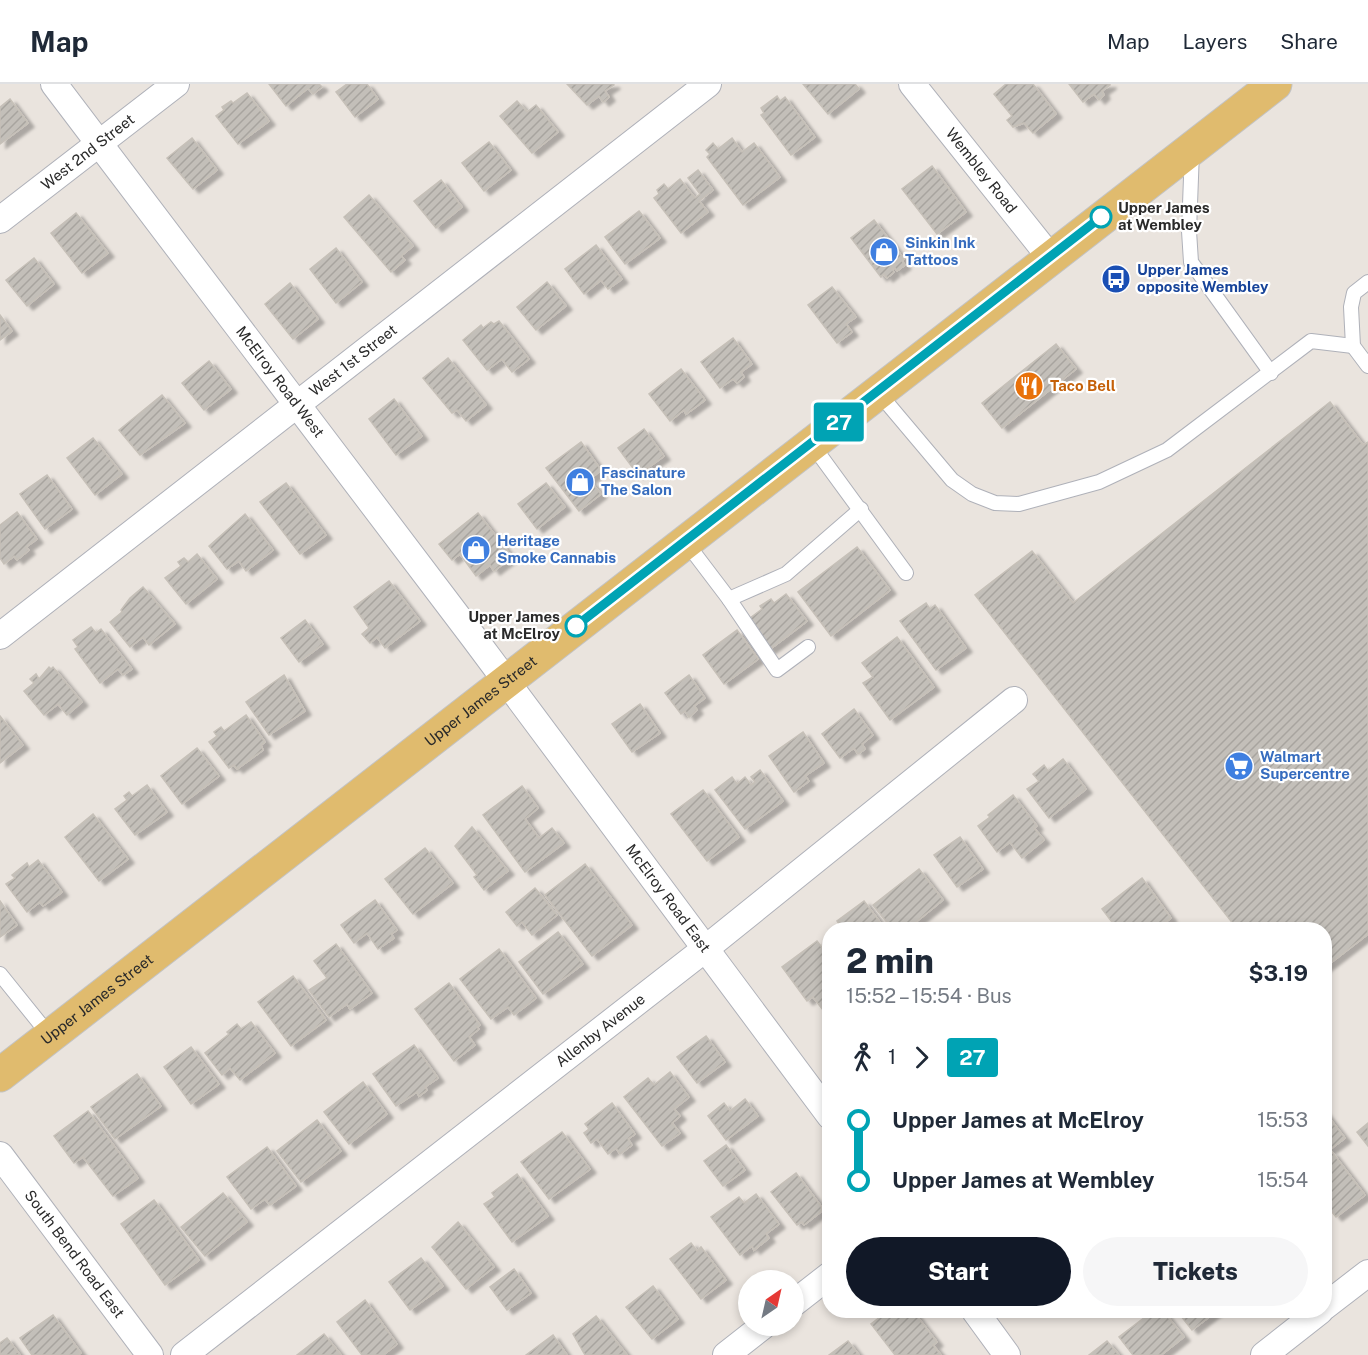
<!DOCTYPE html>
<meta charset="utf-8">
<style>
:root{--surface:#fff;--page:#f6f6f7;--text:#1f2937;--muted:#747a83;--line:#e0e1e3;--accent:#111827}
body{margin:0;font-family:"Public Sans",sans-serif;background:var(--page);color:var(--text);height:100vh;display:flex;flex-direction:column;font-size:22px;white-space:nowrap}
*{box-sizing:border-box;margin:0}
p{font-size:20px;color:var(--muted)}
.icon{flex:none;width:33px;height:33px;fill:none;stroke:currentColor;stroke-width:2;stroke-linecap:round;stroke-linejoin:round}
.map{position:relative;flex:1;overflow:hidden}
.side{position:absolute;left:822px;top:838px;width:510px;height:396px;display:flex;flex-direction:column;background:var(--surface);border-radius:24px;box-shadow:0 3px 9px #0003}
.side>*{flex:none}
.badge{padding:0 12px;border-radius:4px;font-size:21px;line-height:39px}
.needle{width:39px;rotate:34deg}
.fabs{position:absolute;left:738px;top:1186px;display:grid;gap:12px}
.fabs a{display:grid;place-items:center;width:66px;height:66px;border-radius:50%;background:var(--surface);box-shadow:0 3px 9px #0003;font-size:30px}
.map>.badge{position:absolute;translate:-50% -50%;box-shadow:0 0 0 3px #fff}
.legs{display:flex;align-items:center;gap:9px;height:66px;padding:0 24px;font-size:20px}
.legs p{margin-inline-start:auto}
.overview{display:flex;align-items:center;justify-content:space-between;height:102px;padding:0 24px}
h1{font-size:33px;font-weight:800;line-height:45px}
.primary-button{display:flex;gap:12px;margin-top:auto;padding:12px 24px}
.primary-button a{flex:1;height:69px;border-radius:36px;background:var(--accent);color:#fff;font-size:24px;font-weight:800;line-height:69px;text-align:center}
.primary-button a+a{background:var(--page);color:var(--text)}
ul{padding:0 24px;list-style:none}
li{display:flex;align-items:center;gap:21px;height:60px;font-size:22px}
li i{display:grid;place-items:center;width:9px;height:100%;margin:0 8px;background:currentColor}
li i::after{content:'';width:15px;height:15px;margin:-8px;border:4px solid;border-radius:50%;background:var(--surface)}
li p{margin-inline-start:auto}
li:first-child i{background:linear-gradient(#0000 50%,currentColor 0)}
li:last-child i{background:linear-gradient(currentColor 50%,#0000 0)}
header{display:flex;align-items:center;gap:36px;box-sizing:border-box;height:84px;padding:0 30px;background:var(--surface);border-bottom:2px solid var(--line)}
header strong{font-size:28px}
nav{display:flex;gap:33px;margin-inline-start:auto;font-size:21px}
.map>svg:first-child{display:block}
.building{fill:url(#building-hatch);stroke:#c6c0b8;stroke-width:1.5;filter:url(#shadow)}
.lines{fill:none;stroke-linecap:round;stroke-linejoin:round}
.lane-casing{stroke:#afb1b9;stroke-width:16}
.street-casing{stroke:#afb1b9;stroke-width:28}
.primary-casing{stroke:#c3c3c3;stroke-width:35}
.lane{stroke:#fff;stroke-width:14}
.street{stroke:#fff;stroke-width:26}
.primary{stroke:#e0bb6e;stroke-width:33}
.line-1-casing{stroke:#fff;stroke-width:14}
.line-1{stroke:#00a3b4;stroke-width:9}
.stop-1-dot{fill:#fff;stroke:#00a3b4;stroke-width:3}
.labels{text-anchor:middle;stroke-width:4.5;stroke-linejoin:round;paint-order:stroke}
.street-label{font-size:15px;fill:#2a2a2a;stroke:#fff}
.stop-label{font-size:15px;font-weight:bold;fill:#2a2a2a;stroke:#fff;text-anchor:start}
.shop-label{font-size:15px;font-weight:bold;fill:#366cbe;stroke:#fff;text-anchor:start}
.transit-label{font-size:15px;font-weight:bold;fill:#164399;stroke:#fff;text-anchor:start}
.food-label{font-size:15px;font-weight:bold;fill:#c56008;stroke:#fff;text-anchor:start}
</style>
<header>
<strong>Map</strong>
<nav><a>Map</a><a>Layers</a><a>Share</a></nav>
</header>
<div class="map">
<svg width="1368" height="1271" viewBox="0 0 1368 1271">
<defs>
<pattern id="building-hatch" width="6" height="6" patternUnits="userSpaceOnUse" patternTransform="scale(1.5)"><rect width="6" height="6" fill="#c3bfb9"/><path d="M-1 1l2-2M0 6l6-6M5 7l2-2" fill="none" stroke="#a8a49f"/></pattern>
<filter id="shadow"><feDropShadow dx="6" dy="4" stdDeviation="1.5" flood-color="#0004"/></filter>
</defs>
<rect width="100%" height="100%" fill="#eae4de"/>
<g class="building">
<path d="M269,0H319L322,3L313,10L308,4L286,22Z"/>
<path d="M347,0H367L378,15L355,33L336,8Z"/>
<path d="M567,0H613L614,1L605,7L609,13L603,18L599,12L587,21Z"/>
<path d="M803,0H855L859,5L828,30Z"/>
<path d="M1006,0H1033L1056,30L1033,49L1024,39L1013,43L1007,36L1012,32L994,10Z"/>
<path d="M1069,0H1110V1L1102,7L1104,11L1099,16L1094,10L1083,18Z"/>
<path d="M247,9L269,37L238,60L216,32L224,26L222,23L231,17L233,19Z"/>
<path d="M777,12L780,17L785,13L815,53L791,71L761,31L764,29L761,24Z"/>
<path d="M10,15L28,39L0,60V23Z"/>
<path d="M517,17L527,28L536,21L558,48L532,69L500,32Z"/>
<path d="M192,54L217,86L193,105L167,74Z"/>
<path d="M732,54L742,68L754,59L780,93L743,121L707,73L710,70L706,66L713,59L718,65Z"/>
<path d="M489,58L511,86L484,107L462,79Z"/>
<path d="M932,82L966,128L937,150L902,105Z"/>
<path d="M698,86L713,106L699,117L708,128L681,149L654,114L659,110L657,106L664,100L668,105L680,95L695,114L700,110L688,94Z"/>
<path d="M441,96L462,123L436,144L414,117Z"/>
<path d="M369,111L413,162L401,172L405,176L391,188L344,133Z"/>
<path d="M639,127L660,154L625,180L605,153Z"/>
<path d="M76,129L108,169L82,189L51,149Z"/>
<path d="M874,136L904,175L902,177L905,181L897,187L895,184L892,185L894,188L887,194L884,190L881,193L851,154Z"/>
<path d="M596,161L622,195L608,205L601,196L584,210L565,185Z"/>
<path d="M336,164L362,198L336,219L310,185Z"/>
<path d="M34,174L54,200L27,222L6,196Z"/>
<path d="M547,198L566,222L536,246L517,223Z"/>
<path d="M290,199L318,235L293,255L265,220Z"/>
<path d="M832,203L856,233L846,240L852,248L837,259L808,221Z"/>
<path d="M0,231L12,247L0,256Z"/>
<path d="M499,237L529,275L512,288L502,275L487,286L463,256L481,241L483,244L491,238L494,240Z"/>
<path d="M733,254L752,280L741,288L744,293L737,299L733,295L720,304L701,278Z"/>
<path d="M1056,260L1076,285L1002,344L982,319Z"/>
<path d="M448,274L486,321L466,337L457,326L452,329L423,294Z"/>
<path d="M209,277L231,305L204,326L182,299Z"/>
<path d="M681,285L705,316L686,330L684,326L670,337L649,310Z"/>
<path d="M162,311L185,339L140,371L119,346Z"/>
<path d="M394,315L422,352L396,371L369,335Z"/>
<path d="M1330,318L1363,361L1368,358V850L1324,884V846H1238L975,511L1032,467L1073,519Z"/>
<path d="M644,345L664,372L638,391L618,364Z"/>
<path d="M93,354L122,390L95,411L67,374Z"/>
<path d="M581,358L601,386L589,396L601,410L579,427L546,384Z"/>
<path d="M47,391L72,425L45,445L20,410Z"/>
<path d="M286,399L326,451L300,470L260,418Z"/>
<path d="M546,399L565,423L537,445L518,420Z"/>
<path d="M17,428L37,455L26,463L29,466L17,476L14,472L4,480L0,474V441Z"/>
<path d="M478,429L512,473L494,487L490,481L476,492L460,470L452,476L439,460Z"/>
<path d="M245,430L273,466L246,487L239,477L227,485L209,462Z"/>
<path d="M857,463L890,506L831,552L798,508Z"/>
<path d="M197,470L217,495L186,520L165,494L181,482L178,478L184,474L188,478Z"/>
<path d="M389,497L420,537L385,564L377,553L370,559L362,550L369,544L354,523Z"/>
<path d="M143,503L175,540L149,561L143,553L130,563L110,538L122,528L121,526L130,514Z"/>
<path d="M786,510L807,537L769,566L748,538L752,536L750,534L762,525L760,522L771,515L774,519Z"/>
<path d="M926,519L930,525L935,521L966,564L936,586L900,537Z"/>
<path d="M305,536L323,560L299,578L281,554Z"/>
<path d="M91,543L96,549L101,545L132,585L123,591L118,585L100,599L75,565L78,563L73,556Z"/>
<path d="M737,546L758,575L724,600L703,571Z"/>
<path d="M897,553L934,603L890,636L863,599L873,593L862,579Z"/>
<path d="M49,583L51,585L53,583L82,618L67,631L58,620L44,631L24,607L34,599L30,595L36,590L39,595Z"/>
<path d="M284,591L305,627L269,651L246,618Z"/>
<path d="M689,591L705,614L694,622L697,626L689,633L685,627L681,630L665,609Z"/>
<path d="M640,620L660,649L632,668L612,640Z"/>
<path d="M854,625L873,651L862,660L865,665L858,670L854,664L840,674L822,650Z"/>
<path d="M246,631L265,658L261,661L263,666L237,685L234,681L229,684L209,658L217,652L214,648L221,643L224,647Z"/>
<path d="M0,632L23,661L0,679Z"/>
<path d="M803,648L824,679L805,692L809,697L794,708L769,672Z"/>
<path d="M197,664L219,692L182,720L161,692Z"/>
<path d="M1063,675L1086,705L1049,734L1027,705L1039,697L1033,690L1044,681L1048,687Z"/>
<path d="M760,686L783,717L745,745L715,706L732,693L737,700L745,693L751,701L755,698L751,693Z"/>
<path d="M147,701L167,728L135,751L115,725L127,716L124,712L129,708L132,712Z"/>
<path d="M522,702L538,724L525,735L539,754L552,744L564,759L525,788L483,731Z"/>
<path d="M703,706L739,753L707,777L671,730Z"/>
<path d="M1013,711L1037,742L1034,744L1044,756L1022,774L1010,758L997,768L978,742L990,733L988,731Z"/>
<path d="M93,730L128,775L99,797L65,753Z"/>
<path d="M472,743L508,787L484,806L474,793L477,791L455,762Z"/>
<path d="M960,753L983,785L957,803L934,771Z"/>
<path d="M425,764L453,799L413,830L385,795Z"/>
<path d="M38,776L62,808L43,822L40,818L27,828L6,800L15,794L12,791L27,779L29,783Z"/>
<path d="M585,780L632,841L592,872L545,811Z"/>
<path d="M919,785L943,816L916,838L921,844L918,846H893L873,821Z"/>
<path d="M1142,794L1171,834L1155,846H1118L1102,825Z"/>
<path d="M535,804L557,831L532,851L522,838L517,842L506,828Z"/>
<path d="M375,816L397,846L391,850L394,854L378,865L367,849L354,859L341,841Z"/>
<path d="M0,817L17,841L0,853Z"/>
<path d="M864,817L886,846H843L837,837Z"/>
<path d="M558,848L583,880L543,910L519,878Z"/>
<path d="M817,857L830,874V935L813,913L807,917L782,883Z"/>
<path d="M336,860L372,909L350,925L347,920L329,933L309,906L327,894L314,877Z"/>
<path d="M499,865L536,914L514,931L508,923L491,935L460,895Z"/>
<path d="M293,892L326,936L291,962L258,918Z"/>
<path d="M449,899L480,941L477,943L479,945L469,953L475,961L454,977L415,925Z"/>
<path d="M251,938L275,969L240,996L230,984L222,991L205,969L229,950L227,948L237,940L241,945Z"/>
<path d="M706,952L725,978L697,999L677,973Z"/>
<path d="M414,961L438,994L425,1003L427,1006L419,1012L417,1008L396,1022L373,990Z"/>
<path d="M191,963L219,1000L191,1020L164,983Z"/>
<path d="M670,988L689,1013L674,1025L680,1032L672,1039L680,1049L662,1062L624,1013L648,994L654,1001Z"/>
<path d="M137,990L161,1022L115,1055L91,1023Z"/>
<path d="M363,998L387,1030L349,1060L324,1028Z"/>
<path d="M745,1015L758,1032L726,1056L708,1032L724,1019L730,1027Z"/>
<path d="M612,1019L635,1050L628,1055L632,1061L620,1070L616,1064L608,1070L597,1055L591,1059L584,1049L589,1045L585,1040Z"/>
<path d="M88,1027L138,1094L113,1112L83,1073L74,1079L54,1052Z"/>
<path d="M1324,1027L1345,1054L1328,1067L1324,1062Z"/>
<path d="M317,1036L341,1067L301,1098L277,1067Z"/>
<path d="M1368,1039V1062L1357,1048Z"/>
<path d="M562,1048L590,1085L549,1115L521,1078Z"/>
<path d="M726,1061L745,1086L723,1102L704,1077Z"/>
<path d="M267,1063L296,1102L270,1121L265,1115L251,1125L227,1093Z"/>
<path d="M1332,1068L1365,1111L1336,1133L1324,1118V1074Z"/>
<path d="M796,1089L821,1122L822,1127L804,1141L802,1138L797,1141L771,1108Z"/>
<path d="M517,1090L548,1132L512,1158L484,1120L495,1113L492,1109Z"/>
<path d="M223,1109L247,1138L205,1172L181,1143Z"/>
<path d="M756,1110L779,1140L766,1150L769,1154L754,1166L752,1162L740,1171L711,1133L739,1113L744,1119Z"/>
<path d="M154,1116L199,1176L165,1201L121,1140Z"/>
<path d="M458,1138L494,1183L466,1205L432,1163Z"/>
<path d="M691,1159L697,1167L701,1163L726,1196L701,1215L670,1175Z"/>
<path d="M421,1174L443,1202L410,1226L389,1198Z"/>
<path d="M514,1185L531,1209L507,1226L490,1203Z"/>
<path d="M653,1202L678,1235L652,1255L626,1223Z"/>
<path d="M365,1216L397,1260L383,1271H362L337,1238Z"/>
<path d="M888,1227H913L937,1258L933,1261L941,1271H895L871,1240Z"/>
<path d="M1153,1227H1163L1184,1253L1161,1271H1133L1119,1253Z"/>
<path d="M1177,1227H1217L1192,1246Z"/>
<path d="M53,1231L81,1269L77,1271H32L20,1254Z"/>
<path d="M596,1232L627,1271H585L573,1250Z"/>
<path d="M324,1250L341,1271H297Z"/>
<path d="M553,1251L567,1271H526Z"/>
<path d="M7,1254L20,1271H0V1259Z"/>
<path d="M848,1257L859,1271H829Z"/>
<path d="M1107,1257L1119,1271H1089Z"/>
</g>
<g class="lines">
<g class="lane-casing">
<g id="lane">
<path d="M1192,67L1189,147L1191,178L1271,289"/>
<path d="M1368,198L1354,209L1351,223L1353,262L1368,282"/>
<path d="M877,307L952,396L972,410L995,419L1019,420L1099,398L1167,366L1311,257L1353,262"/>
<path d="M811,359L906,489"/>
<path d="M685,457L729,515L786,490L861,425"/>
<path d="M729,515L777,586L808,563"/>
<path d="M0,890L50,952"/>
</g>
</g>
<g class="street-casing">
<g id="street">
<path id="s1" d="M54,0L474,554L830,1032"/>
<path id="s2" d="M912,0L1050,173"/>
<path id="s3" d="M0,136L176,0"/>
<path id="s4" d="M0,552L708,0"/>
<path id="s5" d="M0,1071L150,1271"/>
<path d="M794,1219L830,1191"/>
<path d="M1324,1223L1368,1189"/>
<path d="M975,1227L1007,1271"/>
<path id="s6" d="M184,1271L705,865L1014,616"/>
<path d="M726,1271L763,1242"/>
<path d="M1264,1271L1320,1227"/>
</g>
</g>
<g class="primary-casing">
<g id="primary">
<path id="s7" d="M0,991L1275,0"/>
</g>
</g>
<use href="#lane" class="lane"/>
<use href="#street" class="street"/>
<use href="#primary" class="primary"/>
</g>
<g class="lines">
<g class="line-1-casing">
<path id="line-1" d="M576,542L1101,133"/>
</g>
<use href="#line-1" class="line-1"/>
</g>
<defs>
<g id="shop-disc" transform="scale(1.5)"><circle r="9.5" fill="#3f7fe0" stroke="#fff"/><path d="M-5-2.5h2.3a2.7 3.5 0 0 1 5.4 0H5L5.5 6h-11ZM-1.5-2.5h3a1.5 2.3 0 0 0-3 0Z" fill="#fff"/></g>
<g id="bus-disc" transform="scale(1.5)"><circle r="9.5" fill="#1a4fb4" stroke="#fff"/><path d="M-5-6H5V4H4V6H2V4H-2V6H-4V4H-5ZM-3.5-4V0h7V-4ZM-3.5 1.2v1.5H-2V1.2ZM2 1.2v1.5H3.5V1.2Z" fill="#fff"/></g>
<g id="restaurant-disc" transform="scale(1.5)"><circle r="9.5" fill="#e8710a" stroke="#fff"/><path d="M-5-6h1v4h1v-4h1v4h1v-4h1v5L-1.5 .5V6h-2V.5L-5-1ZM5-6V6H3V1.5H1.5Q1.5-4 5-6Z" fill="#fff"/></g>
<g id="supermarket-disc" transform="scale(1.5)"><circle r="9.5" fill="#3f7fe0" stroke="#fff"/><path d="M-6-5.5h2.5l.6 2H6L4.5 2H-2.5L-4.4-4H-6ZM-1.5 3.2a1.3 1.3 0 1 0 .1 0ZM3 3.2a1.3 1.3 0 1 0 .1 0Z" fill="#fff"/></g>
</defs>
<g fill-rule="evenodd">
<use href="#shop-disc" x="884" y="168"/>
<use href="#bus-disc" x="1116" y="195"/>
<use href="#restaurant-disc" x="1029" y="302"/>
<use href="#shop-disc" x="580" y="398"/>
<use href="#shop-disc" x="476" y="466"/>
<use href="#supermarket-disc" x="1239" y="682"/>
</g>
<g class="stop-1-dot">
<circle cx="1101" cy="133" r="10"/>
<circle cx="576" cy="542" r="10"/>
</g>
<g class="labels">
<g class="street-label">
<text dy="5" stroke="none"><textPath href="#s3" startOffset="111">West 2nd Street</textPath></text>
<text dy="5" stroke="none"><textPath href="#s2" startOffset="111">Wembley Road</textPath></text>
<text dy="5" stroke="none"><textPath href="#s4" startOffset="448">West 1st Street</textPath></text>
<text dy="5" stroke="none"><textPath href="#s1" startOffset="374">McElroy Road West</textPath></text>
<text dy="5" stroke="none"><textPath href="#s7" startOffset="609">Upper James Street</textPath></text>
<text dy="5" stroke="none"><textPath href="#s1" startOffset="1020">McElroy Road East</textPath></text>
<text dy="5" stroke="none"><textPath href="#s7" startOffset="123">Upper James Street</textPath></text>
<text dy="5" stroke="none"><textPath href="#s6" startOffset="528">Allenby Avenue</textPath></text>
<text dy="5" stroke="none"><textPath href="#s5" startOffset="124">South Bend Road East</textPath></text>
</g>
<g class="stop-label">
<text x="1118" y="129">Upper James<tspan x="1118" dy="17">at Wembley</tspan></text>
<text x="560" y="538" text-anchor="end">Upper James<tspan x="560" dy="17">at McElroy</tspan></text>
</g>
<g class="shop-label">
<text x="905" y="164">Sinkin Ink<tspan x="905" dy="17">Tattoos</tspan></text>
<text x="601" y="394">Fascinature<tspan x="601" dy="17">The Salon</tspan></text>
<text x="497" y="462">Heritage<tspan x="497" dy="17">Smoke Cannabis</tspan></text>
<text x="1260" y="678">Walmart<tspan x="1260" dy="17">Supercentre</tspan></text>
</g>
<g class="transit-label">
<text x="1137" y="191">Upper James<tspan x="1137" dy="17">opposite Wembley</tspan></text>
</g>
<g class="food-label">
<text x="1050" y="307">Taco Bell</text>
</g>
</g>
</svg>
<div class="fabs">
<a><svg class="needle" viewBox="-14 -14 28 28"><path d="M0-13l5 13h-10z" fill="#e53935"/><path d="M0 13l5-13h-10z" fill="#747a83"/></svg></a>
</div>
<b class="badge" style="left:839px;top:338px;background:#00a3b4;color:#fff">27</b>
<section class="side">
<div class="overview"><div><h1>2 min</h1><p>15:52 – 15:54 · Bus</p></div><b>$3.19</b></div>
<div class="legs"><svg class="icon" aria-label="walk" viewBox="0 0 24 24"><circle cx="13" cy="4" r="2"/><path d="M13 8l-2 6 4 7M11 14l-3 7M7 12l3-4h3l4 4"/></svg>1<svg class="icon" aria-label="forward" viewBox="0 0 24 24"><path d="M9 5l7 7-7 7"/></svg><b class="badge" style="background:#00a3b4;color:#fff">27</b></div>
<ul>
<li><i style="color:#00a3b4"></i><b>Upper James at McElroy</b><p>15:53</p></li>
<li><i style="color:#00a3b4"></i><b>Upper James at Wembley</b><p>15:54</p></li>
</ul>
<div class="primary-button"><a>Start</a><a>Tickets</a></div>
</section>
</div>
